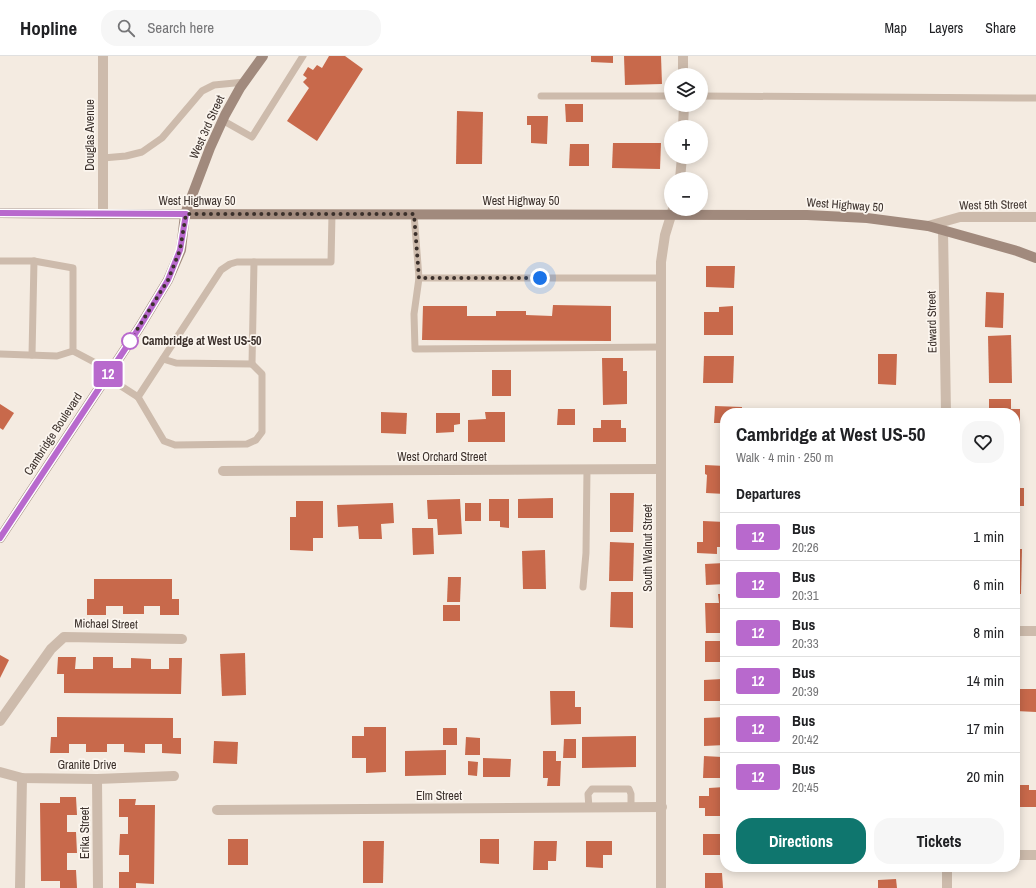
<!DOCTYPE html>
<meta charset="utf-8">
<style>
:root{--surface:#fff;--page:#f6f6f6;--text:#202124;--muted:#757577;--line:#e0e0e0;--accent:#0f766e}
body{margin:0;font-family:"Archivo Narrow",sans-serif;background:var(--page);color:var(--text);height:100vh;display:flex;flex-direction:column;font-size:15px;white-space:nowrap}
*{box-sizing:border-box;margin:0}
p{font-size:13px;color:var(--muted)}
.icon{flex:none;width:22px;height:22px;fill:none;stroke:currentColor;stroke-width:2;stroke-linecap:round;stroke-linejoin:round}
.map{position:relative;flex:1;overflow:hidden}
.sheet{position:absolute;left:720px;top:352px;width:300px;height:464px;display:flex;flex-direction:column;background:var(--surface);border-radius:16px;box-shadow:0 2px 10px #0003}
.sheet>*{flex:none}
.badge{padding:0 8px;border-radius:3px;font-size:14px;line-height:26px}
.controls{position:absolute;left:664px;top:12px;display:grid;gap:8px}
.controls a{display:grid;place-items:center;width:44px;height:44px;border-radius:50%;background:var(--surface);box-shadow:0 2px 10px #0003;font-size:20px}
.you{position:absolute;width:20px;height:20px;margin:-10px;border:3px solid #fff;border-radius:50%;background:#1a73e8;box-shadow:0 0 0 6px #1a73e833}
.map>.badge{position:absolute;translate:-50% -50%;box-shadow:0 0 0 2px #fff}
h2{padding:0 16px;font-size:15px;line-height:36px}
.round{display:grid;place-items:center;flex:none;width:42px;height:42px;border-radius:16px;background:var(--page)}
.head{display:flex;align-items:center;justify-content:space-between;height:68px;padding:0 16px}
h1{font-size:19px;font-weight:700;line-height:30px}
.cta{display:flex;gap:8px;margin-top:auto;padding:8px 16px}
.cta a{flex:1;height:46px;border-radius:16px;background:var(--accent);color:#fff;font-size:16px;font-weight:700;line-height:46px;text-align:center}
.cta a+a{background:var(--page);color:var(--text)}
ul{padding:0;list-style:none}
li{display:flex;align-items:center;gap:12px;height:48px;padding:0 16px;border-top:1px solid var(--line)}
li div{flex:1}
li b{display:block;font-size:15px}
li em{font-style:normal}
li .badge{min-width:44px;font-weight:700;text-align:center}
header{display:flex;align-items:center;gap:24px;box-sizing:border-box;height:56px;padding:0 20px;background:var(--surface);border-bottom:1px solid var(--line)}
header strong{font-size:19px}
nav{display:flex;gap:22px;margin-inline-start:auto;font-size:14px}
.search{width:280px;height:36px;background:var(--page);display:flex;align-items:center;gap:10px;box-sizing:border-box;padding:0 14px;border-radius:16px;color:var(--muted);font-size:15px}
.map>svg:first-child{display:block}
.building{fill:#c8694b}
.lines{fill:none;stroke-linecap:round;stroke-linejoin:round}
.lane{stroke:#cdbbac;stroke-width:7}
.street{stroke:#cdbbac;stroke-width:10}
.secondary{stroke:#a18a7d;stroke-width:10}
.line-casing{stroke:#fff;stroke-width:9}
.line{stroke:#b869cd;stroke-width:6}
.walk{stroke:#3b302b;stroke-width:4;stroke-dasharray:0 7.2}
.stop-dot{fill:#fff;stroke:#b869cd;stroke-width:2}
.labels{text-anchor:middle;stroke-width:3.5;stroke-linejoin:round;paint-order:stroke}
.street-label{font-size:12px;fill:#3b302b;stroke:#fbf5ee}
.stop-label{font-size:12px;font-weight:bold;fill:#3b302b;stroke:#fbf5ee;text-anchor:start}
</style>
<header>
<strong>Hopline</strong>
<div class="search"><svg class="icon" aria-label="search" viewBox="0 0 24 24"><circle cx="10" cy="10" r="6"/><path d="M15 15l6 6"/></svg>Search here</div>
<nav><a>Map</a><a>Layers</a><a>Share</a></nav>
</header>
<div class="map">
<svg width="1036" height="832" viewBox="0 0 1036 832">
<rect width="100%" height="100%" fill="#f4ebe1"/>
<g class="building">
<path d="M329,0H345L363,13L317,85L287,65L309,32L303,26L307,22L303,19L308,11L313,14L317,9L322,12Z"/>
<path d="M591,0H613V7L591,6Z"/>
<path d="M624,0H661L662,28L625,29Z"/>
<path d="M565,48H583V66H566Z"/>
<path d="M457,55L483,56L482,108H456Z"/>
<path d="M527,60H548L547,88L531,87V69H527Z"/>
<path d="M613,87H661L660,113L612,112Z"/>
<path d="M570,88H589V110H569Z"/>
<path d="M706,210H735L734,232L706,231Z"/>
<path d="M986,236L1004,237L1003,272L985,271Z"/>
<path d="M553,249L611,250V285L422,284L423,250H467V260H496V255H526V259L552,260Z"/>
<path d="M733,250V279H704V256H719V251Z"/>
<path d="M1011,279L1012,327H989L988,280Z"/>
<path d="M878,298H897L896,329L878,328Z"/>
<path d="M704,300H734L733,327H703Z"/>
<path d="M602,302H623V315H627V348L603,349Z"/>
<rect x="492" y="314" width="19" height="26"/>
<path d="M989,343H1011V353H1020V370H1015V357H989Z"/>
<path d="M0,348L14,357L3,374L0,372Z"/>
<path d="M715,350L742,351V357H725V374H722V367H714Z"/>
<path d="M558,353H575V369H557Z"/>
<path d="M381,356L407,357L406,378L381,377Z"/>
<path d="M485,356H505V386H468V364L486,363Z"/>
<path d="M436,357H460V368L454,369V376L436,377Z"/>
<path d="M601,364H621V372H626V386H593V372H601Z"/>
<path d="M705,409L725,410V438L706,437L707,419L705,418Z"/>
<path d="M1015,412H1019V432H1024V450H1015Z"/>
<path d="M610,437H634L633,476H610Z"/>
<path d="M553,442V462H518V443Z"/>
<path d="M460,443L462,478L438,479L437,463H428L427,444Z"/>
<path d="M489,443H509V472L500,471V465H489Z"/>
<path d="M296,445H323V482H313V495L290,494V461H296Z"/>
<path d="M393,447L394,467L381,468L382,483H359L358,470L338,471L337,449Z"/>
<rect x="465" y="447" width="16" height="18"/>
<path d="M703,465L725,466V491H717V498L697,497V486H703Z"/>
<path d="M412,472H433L434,498L413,499Z"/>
<path d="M610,486L634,487L633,525H609Z"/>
<path d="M1015,493H1022L1021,538H1015Z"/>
<path d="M545,494L546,533H523L522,495Z"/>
<path d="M724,507L725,528L706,529L705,508Z"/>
<path d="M448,521H461L460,546H447Z"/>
<path d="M94,523H172V543H179V559H160V550H144V558H123V550H106V559H87V543H94Z"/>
<path d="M611,536H633V572L610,571Z"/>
<path d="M718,538H725V556H722V577H706L705,547H719Z"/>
<rect x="443" y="549" width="17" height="16"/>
<path d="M705,585H725V595H723V606H705Z"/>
<path d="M245,597L246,639L222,640L220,598Z"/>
<path d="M0,599L9,604L0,622Z"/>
<path d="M58,601H76L75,613H93V601H113V612H131V602L151,603V613H169V602H182L181,638L64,637V618H57Z"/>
<path d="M722,623V634H725V645H704V624Z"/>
<path d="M1015,633H1036V656L1015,655Z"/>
<path d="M550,635H575V651H581V668L551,669Z"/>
<path d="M57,661L173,662V682H181V698L162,697V688H145V697L124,696V688H107V696H86V688H69V697H50L51,681H57Z"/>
<path d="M725,661V689L704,690V662Z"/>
<path d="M364,671H386V716L366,717V702H352V680H364Z"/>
<rect x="443" y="672" width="14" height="17"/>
<path d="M636,680V711L582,712V681Z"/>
<path d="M466,681L480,682V699H465Z"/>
<path d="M564,683H576V702H563Z"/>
<path d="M214,685L238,686L237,708L213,707Z"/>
<path d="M446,694V719L405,720V695Z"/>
<path d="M543,695H556V705H561L560,730H547L548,722H543Z"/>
<path d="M704,700L722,701V722H703Z"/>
<path d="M483,702L511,703L510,721H483Z"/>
<path d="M468,705L478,706L477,720L468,719Z"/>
<path d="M1018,729H1029V734H1036V751H1018Z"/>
<path d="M725,731V748H723V760H705V752H699V740H709V732Z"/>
<path d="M60,741H76L77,759H67V776H76L77,797H67V814H76L77,832H60V825H41L40,747H60Z"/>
<path d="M119,743H136L135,749H155L154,828L136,827V832H119V816H129V799H119L120,778H128V761H119Z"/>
<rect x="703" y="778" width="22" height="21"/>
<rect x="228" y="783" width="20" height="26"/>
<path d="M480,783H499V808L480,807Z"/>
<path d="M363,785H384L383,827H363Z"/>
<path d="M534,785H557L556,805H548V814H533Z"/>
<path d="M586,785H612V799H603V812L586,811Z"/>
<path d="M705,817H722L723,832H705Z"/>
<path d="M896,823L897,832H878V824Z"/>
</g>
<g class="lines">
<g class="lane">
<path d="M541,40H671"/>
<path d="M701,40L1036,42"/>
<path d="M222,64L252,81L303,0"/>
<path d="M103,102L126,100L142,96L162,82L202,35L214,29L245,26"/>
<path d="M414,158L419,222H661"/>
<path d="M0,205H34L73,212V295L111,315"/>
<path d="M419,222L414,258L415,293L661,291"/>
<path d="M0,298L57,300L73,295"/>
<path d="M32,299L34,205"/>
<path d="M163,303L176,307L252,308L254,206"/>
<path d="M107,321L138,341L221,214L230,208L237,206H331L332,158"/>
<path d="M138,341L164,385L175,389L247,388L256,384L262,376V318L252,308"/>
<path d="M583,531L586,497L587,413"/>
<path d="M589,752L588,738L592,733H629L631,738V751"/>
</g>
<g class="street">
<path d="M103,0V158"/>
<path d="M683,0V19"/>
<path d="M683,71L684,49"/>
<path d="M680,123L682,101"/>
<path d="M928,170L960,161H1036"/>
<path d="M943,174L946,357"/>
<path d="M223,415L661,413"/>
<path d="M1015,575H1036"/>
<path d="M0,665L51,593L64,581L182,583"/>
<path d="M0,716L22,722L97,723L174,720"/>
<path d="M97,723L98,832"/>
<path d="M217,754L662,751"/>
<path d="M1015,799H1036"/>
<path d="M20,832L22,722"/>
<path d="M661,832V206L665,179L673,153"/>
<path d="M947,832V811"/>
</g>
<g class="secondary">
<path d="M0,157L103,158L807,159L867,162L928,170L1017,195L1036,202"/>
<path d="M0,482L139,272L168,224L181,194L185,158L210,92L225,59L240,32L263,0"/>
</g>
</g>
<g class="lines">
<g class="line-casing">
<path id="line" d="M0,157L186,158L180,194L168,224L139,272L0,482"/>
</g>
<use href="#line" class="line"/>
<path class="walk" d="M130,285L168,224L180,194L186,158H414L419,222H540"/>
</g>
<circle class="stop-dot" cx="130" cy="285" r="8"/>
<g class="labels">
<g class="street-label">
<text transform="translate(207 71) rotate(-66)" y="4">West 3rd Street</text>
<text transform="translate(90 79) rotate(-90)" y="4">Douglas Avenue</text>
<text x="197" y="149">West Highway 50</text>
<text x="521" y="149">West Highway 50</text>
<text transform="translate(845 149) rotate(4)" y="4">West Highway 50</text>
<text transform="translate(993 149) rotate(-1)" y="4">West 5th Street</text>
<text transform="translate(932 266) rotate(-91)" y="4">Edward Street</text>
<text transform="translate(53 378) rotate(-57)" y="4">Cambridge Boulevard</text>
<text x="442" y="405">West Orchard Street</text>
<text transform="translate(648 492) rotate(-90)" y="4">South Walnut Street</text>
<text transform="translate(106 568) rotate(1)" y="4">Michael Street</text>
<text x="87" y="713">Granite Drive</text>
<text x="439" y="744">Elm Street</text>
<text transform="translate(85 777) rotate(-90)" y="4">Erika Street</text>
</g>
<g class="stop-label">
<text x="142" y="289">Cambridge at West US-50</text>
</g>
</g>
</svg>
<div class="controls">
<a><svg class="icon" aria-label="layers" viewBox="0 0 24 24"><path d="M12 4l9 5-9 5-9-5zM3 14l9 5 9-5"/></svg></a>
<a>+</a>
<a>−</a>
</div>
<div class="you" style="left:540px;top:222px"></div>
<b class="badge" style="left:108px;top:318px;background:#b869cd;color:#fff">12</b>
<section class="sheet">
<div class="head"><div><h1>Cambridge at West US-50</h1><p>Walk · 4 min · 250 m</p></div><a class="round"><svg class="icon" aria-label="heart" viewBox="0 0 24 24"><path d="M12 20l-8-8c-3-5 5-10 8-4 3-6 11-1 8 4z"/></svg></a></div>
<h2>Departures</h2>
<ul>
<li><span class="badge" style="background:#b869cd;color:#fff">12</span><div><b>Bus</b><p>20:26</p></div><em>1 min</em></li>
<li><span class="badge" style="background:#b869cd;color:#fff">12</span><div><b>Bus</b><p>20:31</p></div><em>6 min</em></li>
<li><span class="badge" style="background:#b869cd;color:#fff">12</span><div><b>Bus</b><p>20:33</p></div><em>8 min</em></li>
<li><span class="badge" style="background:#b869cd;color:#fff">12</span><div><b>Bus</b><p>20:39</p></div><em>14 min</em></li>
<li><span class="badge" style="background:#b869cd;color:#fff">12</span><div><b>Bus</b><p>20:42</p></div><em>17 min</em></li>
<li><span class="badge" style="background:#b869cd;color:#fff">12</span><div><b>Bus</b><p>20:45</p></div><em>20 min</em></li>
</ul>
<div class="cta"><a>Directions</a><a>Tickets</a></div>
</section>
</div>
